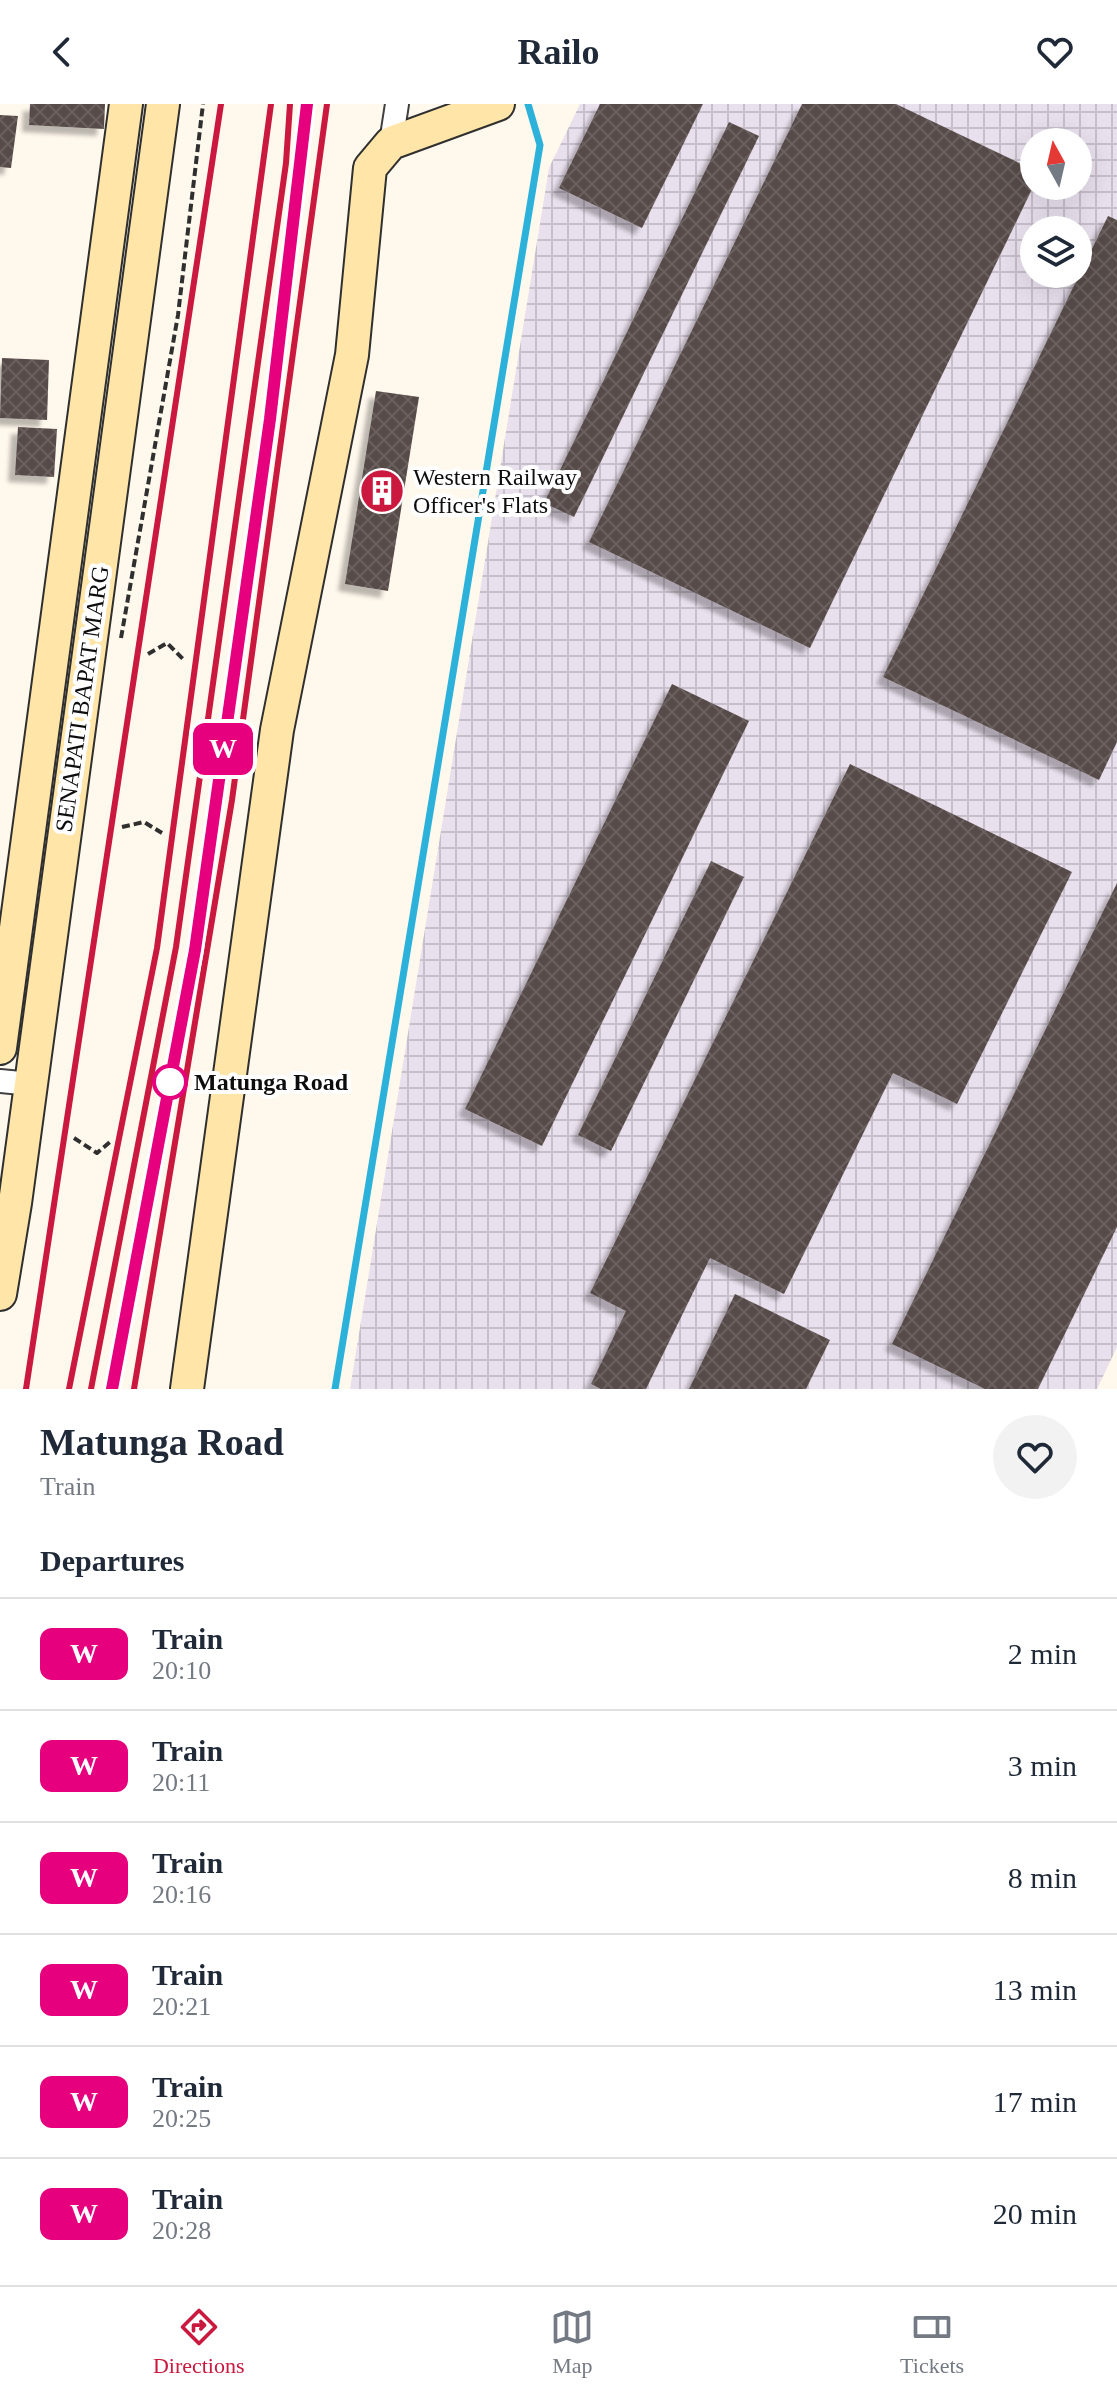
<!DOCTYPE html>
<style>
:root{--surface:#fff;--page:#f2f2f3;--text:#1f2937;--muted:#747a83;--line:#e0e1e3;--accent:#ca183f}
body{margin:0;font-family:Georgia,serif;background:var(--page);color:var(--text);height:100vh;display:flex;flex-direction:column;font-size:30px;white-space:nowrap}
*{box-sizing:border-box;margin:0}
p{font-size:26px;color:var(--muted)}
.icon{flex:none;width:44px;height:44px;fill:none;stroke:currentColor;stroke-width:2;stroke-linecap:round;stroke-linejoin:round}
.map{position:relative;height:1285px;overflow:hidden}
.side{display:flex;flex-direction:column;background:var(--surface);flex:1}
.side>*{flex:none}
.badge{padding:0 16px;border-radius:12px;font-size:28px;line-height:52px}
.needle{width:52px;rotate:352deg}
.buttons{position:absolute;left:1020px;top:24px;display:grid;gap:16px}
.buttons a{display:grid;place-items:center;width:72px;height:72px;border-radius:50%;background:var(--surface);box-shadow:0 8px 32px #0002;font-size:40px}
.map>.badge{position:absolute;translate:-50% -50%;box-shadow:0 0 0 4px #fff}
h2{padding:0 40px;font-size:30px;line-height:72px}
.round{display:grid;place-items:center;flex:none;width:84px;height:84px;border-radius:42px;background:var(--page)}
.headline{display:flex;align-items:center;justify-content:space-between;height:136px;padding:0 40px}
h1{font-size:38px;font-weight:800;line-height:60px}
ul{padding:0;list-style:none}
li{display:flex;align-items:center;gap:24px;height:112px;padding:0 40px;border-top:2px solid var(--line)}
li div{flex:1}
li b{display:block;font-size:30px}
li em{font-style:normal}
li .badge{min-width:88px;font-weight:700;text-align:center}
header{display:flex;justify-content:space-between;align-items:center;height:104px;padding:0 40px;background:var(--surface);font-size:36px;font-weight:800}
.menu{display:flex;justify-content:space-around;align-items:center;height:112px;border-top:2px solid var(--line);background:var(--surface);font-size:22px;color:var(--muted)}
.menu a{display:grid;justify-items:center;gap:4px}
.menu .on{color:var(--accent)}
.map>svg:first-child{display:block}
.industrial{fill:url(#industrial-grid);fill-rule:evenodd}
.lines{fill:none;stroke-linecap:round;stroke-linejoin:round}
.stream{stroke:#2cb2da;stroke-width:7}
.building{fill:url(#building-cross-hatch);filter:url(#shadow)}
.street-casing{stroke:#404040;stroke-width:26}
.secondary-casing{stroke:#2f2f2f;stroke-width:36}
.path{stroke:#2f2f2f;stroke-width:4;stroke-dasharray:8 4;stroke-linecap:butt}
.street{stroke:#fff;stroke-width:22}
.secondary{stroke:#ffe6a8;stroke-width:32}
.rail{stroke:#ca183f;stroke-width:6}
.line-casing{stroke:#fff;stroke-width:18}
.line{stroke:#e6007e;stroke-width:12}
.stop-dot{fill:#fff;stroke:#e6007e;stroke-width:4}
.labels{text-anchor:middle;stroke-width:8;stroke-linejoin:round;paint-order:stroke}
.poi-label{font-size:24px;fill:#0d0d0d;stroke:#fff;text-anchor:start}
.street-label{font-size:24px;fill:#0d0d0d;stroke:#fff}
.stop-label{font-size:24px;font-weight:bold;fill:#0d0d0d;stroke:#fff;text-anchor:start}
</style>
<header><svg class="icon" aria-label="back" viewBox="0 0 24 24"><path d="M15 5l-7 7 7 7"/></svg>Railo<svg class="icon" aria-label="heart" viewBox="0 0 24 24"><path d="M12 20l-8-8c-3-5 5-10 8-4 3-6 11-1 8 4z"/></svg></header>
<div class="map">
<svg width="1117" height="1285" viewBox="0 0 1117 1285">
<defs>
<pattern id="industrial-grid" width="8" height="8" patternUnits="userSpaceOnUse" patternTransform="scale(2)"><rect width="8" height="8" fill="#e9e0ed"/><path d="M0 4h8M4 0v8" fill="none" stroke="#c7bfca"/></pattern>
<pattern id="building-cross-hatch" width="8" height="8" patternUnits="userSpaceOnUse" patternTransform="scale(2)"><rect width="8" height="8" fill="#574b48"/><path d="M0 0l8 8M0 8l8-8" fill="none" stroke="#6a605e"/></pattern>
<filter id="shadow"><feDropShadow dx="-7" dy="7" stdDeviation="2" flood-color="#0004"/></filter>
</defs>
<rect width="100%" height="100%" fill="#fff8ed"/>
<path class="industrial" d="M580,0H1117V1243L1097,1285H350L549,64ZM1034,38H1078V82H1034ZM1034,126H1078V170H1034Z"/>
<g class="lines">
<path class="stream" d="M335,1285L540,41L528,0"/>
</g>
<g class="building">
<path d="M30,0H105L104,25L29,21Z"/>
<path d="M600,0H703L642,124L559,84Z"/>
<path d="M802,0H896L1034,66V81L810,544L589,438Z"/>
<path d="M0,11L18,12L11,64L0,63Z"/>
<path d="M729,18L759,32L574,413L544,399Z"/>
<path d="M1108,112L1117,116V638L1099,676L883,573Z"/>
<path d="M2,254L49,256L47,316L0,314Z"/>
<path d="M376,287L419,293L388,487L345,480Z"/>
<path d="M18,323L57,325L54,373L15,371Z"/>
<path d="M672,580L749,617L542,1042L465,1005Z"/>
<path d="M850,660L1072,768L957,1000L893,969L784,1190L710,1154L646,1285H601L591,1280L626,1207L590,1189Z"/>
<path d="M711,757L744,773L611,1047L578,1031Z"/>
<path d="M1117,779V1123L1038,1285H985L892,1240Z"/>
<path d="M735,1190L830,1236L806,1285H689Z"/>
</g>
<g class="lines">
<g class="street-casing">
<g id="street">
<path d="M391,39L397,0"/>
<path d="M0,977L31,980"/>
</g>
</g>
<g class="secondary-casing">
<g id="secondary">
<path d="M0,944L126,0"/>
<path d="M0,1190L15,1099L163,0"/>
<path d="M187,1285L277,626L352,251L370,64L391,39L498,0"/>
</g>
</g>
<g class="path">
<path d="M121,534L178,211L203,0"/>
<path d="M148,550L167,539L184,556"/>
<path d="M122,723L144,718L162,729"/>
<path d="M74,1034L97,1049L110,1038"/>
</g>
<use href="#street" class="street"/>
<use href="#secondary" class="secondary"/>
<g class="rail">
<path d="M26,1285L221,0"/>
<path d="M69,1285L157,844L271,0"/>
<path d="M91,1285L176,843L286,59L290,0"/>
<path d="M112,1285L195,846L270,315L307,0"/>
<path d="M134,1285L232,696L327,0"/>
</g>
</g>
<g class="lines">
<g class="line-casing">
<path id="line" d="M112,1285L195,846L270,315L307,0"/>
</g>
<use href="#line" class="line"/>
</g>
<defs>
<g id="building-disc" transform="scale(2.3)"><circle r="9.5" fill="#ca183f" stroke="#fff"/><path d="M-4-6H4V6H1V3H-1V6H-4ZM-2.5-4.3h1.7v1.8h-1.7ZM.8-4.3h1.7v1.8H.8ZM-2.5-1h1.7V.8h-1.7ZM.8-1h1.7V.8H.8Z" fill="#fff"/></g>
</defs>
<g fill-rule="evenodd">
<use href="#building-disc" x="382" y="387"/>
</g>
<circle class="stop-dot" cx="170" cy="978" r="16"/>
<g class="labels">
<g class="poi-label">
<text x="413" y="381">Western Railway<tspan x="413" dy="28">Officer's Flats</tspan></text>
</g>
<g class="street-label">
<text transform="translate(82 595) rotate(-82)" y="8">SENAPATI BAPAT MARG</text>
</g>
<g class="stop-label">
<text x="194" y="986">Matunga Road</text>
</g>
</g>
</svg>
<div class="buttons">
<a><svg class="needle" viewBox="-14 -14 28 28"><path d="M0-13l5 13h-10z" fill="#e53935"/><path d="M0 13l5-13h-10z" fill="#747a83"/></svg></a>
<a><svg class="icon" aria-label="layers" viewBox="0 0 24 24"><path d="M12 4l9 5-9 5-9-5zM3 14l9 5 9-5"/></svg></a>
</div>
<b class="badge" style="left:223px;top:645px;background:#e6007e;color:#fff">W</b>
</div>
<section class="side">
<div class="headline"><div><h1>Matunga Road</h1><p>Train</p></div><a class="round"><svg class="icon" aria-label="heart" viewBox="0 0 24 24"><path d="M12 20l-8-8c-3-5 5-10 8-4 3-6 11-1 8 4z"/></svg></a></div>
<h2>Departures</h2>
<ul>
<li><span class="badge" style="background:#e6007e;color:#fff">W</span><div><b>Train</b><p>20:10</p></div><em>2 min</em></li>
<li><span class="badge" style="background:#e6007e;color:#fff">W</span><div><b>Train</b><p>20:11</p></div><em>3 min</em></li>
<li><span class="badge" style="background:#e6007e;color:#fff">W</span><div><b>Train</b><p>20:16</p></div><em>8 min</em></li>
<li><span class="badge" style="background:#e6007e;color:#fff">W</span><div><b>Train</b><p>20:21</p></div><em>13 min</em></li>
<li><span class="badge" style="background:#e6007e;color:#fff">W</span><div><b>Train</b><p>20:25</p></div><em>17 min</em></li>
<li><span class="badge" style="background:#e6007e;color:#fff">W</span><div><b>Train</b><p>20:28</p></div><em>20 min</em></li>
</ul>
</section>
<nav class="menu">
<a class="on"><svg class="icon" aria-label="directions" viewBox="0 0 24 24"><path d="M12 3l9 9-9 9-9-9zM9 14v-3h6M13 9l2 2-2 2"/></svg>Directions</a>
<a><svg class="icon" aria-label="map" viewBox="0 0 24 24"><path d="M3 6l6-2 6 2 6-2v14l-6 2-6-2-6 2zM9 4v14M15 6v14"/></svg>Map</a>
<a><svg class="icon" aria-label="tickets" viewBox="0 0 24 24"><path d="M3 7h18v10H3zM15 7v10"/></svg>Tickets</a>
</nav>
